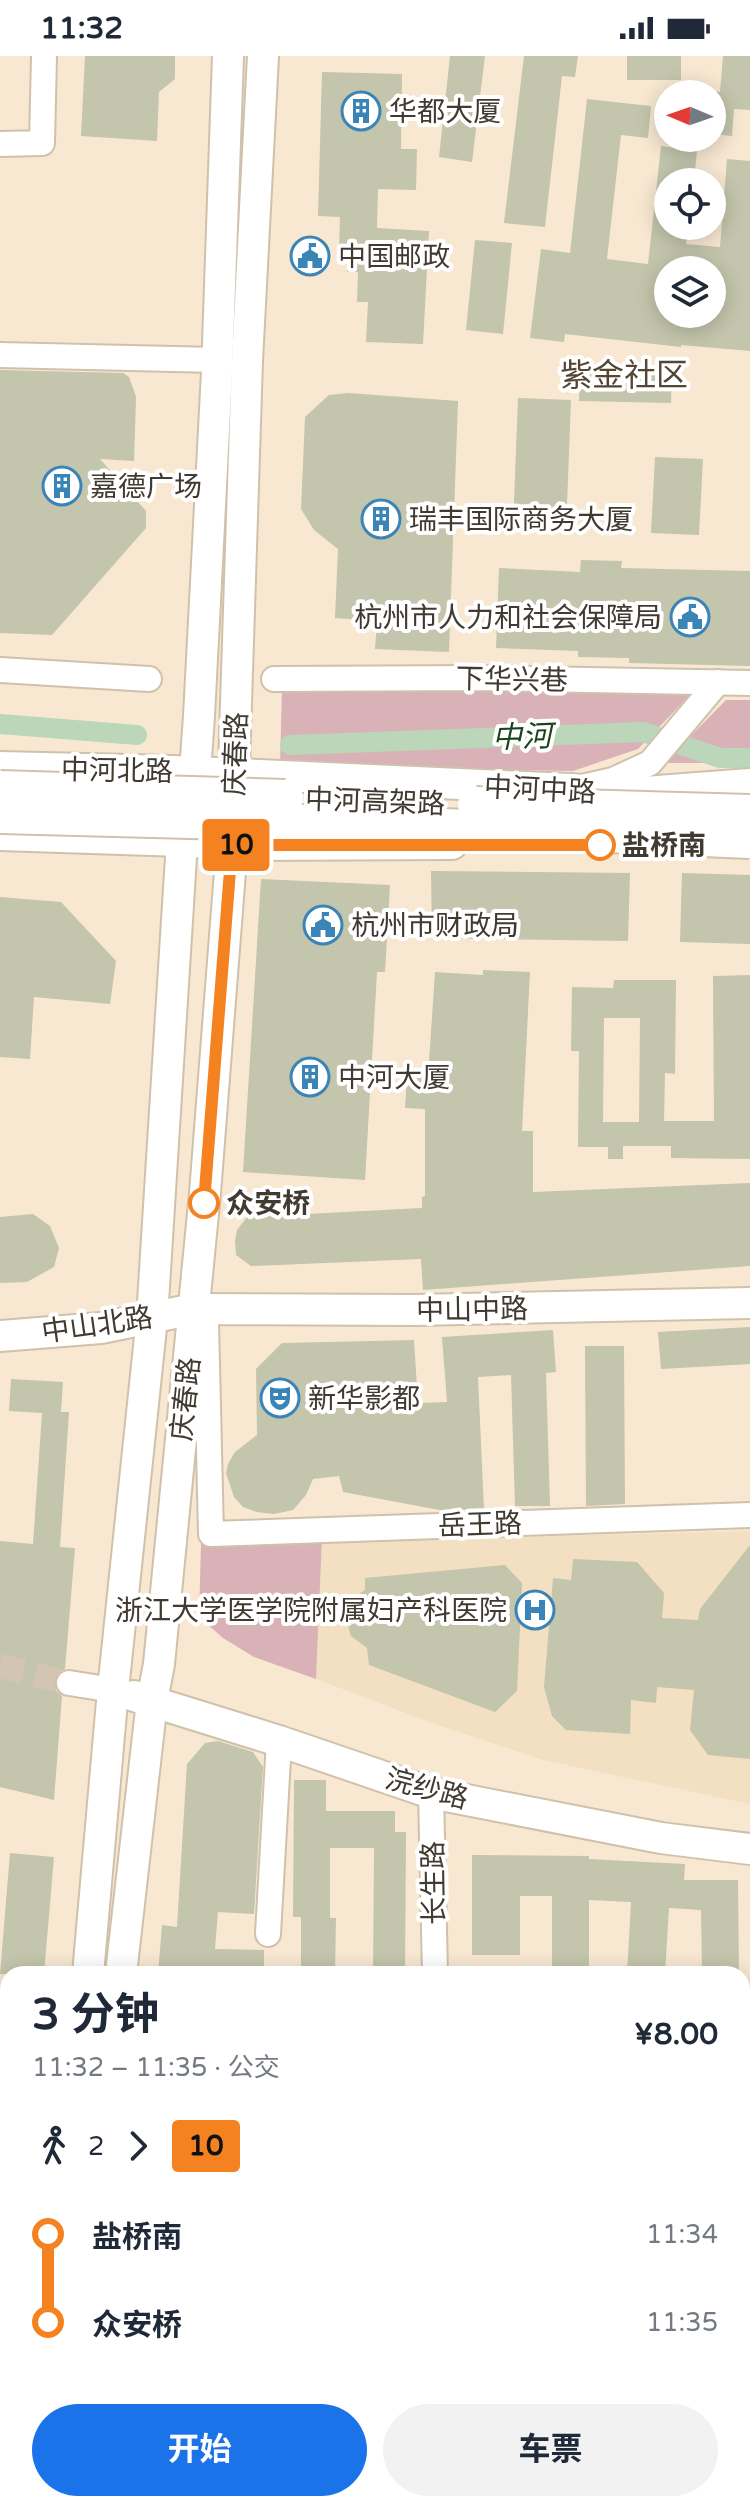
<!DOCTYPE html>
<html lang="zh">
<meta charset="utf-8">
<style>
:root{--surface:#fff;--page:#f2f2f3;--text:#1f2937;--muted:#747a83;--accent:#1a73e8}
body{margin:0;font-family:"Varela Round","Noto Sans SC",sans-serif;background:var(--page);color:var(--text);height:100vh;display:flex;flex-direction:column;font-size:30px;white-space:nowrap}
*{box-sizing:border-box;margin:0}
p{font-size:26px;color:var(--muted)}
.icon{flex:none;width:44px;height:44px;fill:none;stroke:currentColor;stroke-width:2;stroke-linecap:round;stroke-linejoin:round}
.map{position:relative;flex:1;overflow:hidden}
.side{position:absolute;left:0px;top:1910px;width:750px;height:546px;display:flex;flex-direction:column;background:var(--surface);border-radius:24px 24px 0 0;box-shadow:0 4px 20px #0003}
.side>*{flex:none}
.badge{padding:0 16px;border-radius:6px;font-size:28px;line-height:52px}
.needle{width:52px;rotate:272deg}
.fabs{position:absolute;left:654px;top:24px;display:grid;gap:16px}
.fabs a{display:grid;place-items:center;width:72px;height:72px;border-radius:50%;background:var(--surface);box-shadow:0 4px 20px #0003;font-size:40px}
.map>.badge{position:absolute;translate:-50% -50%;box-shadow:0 0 0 4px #fff}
.legs{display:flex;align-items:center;gap:12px;height:88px;padding:0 32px;font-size:26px}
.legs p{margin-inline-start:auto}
.headline{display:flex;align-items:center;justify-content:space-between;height:136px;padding:0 32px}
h1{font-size:44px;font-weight:700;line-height:60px}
.action{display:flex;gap:16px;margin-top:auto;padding:16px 32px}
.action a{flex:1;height:92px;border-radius:48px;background:var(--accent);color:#fff;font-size:32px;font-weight:700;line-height:92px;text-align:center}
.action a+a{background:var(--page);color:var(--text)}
ul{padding:0 32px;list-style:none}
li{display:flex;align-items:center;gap:28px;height:88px;font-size:30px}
li i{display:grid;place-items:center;width:12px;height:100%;margin:0 10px;background:currentColor}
li i::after{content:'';width:20px;height:20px;margin:-10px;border:6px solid;border-radius:50%;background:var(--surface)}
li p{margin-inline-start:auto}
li:first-child i{background:linear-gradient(#0000 50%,currentColor 0)}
li:last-child i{background:linear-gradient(currentColor 50%,#0000 0)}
.status{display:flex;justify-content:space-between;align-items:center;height:56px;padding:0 40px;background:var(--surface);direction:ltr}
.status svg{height:22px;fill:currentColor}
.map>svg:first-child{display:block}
.built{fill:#f3dfc2}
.green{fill:#d9b2b7}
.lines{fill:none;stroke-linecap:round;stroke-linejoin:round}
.canal{stroke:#bbd6b9;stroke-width:20}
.building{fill:#c3c5ac;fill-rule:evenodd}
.minor-tunnel{stroke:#d3c5b2;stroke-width:24;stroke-dasharray:24 12;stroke-linecap:butt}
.minor-casing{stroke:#d0c1ab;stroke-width:28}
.major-casing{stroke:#d0c1ab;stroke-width:34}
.highway-casing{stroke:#d0c1ab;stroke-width:40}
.minor{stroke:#fff;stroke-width:24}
.major{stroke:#fff;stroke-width:30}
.highway{stroke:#fff;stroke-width:36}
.highway-bridge-casing{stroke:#d0c1ab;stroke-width:40;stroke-linecap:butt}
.highway-bridge{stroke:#fff;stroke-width:36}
.line-1-casing{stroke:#fff;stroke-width:18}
.line-1{stroke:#f58220;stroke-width:12}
.stop-1-dot{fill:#fff;stroke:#f58220;stroke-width:4}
.labels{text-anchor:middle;stroke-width:8;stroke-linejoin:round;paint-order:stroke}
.poi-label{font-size:28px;fill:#403a31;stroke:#fff;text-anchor:start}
.street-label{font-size:28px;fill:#403a31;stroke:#fff}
.stop-label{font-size:28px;font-weight:bold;fill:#403a31;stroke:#fff;text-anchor:start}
.water-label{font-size:30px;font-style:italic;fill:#1b421b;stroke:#fff}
.quarter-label{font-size:32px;fill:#534633;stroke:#fff}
</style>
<div class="status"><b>11:32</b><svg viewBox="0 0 49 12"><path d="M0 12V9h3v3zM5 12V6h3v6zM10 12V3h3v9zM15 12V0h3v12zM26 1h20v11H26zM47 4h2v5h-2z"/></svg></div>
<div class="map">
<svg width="750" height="2455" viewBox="0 0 750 2455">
<rect width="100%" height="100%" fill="#f8e8d2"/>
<g class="built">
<path d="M750,1475V1748L543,1704L435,1668L316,1623L322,1483L395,1484Z"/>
<rect x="742" y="1987" width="8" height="126"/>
</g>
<g class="green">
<path d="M282,632L690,639L638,693L573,715L280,710Z"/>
<path d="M726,644H750V707H664Z"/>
<path d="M322,1483L316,1623L254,1601L223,1582L199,1561L201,1487Z"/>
<rect x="459" y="2448" width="100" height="7"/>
</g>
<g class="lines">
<g class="canal">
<path d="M0,668L137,679"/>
<path d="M290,689L643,676L720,702H750"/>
</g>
</g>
<g class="building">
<path d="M85,0H175V23L159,36L157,85L81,80Z"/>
<path d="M450,0H485L472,106L439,101Z"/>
<path d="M524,0H578L575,21L562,20L545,171L504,167Z"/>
<rect x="627" y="0" width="54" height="24"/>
<path d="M723,0H750V54L734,53L732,80L712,78V35L720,36Z"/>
<path d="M322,16L402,18L401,93H417L416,134L378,133L377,172L429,175L423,288L366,286L368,246H357L358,216H347L348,198L339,194L340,161L318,160Z"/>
<path d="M587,43L651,50L648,82L621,79L607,203L648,208L661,90L697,95L694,126H668V170H689L686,188L720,191L727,103L750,105V295L681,289V291L565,278L564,286L530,282L541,193L570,197ZM668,214H712V258H668Z"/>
<path d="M475,184L512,187L503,278L466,274Z"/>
<path d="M580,311L672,313L671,347L579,345Z"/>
<path d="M0,314L123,317L129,321L136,341L134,405L100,403L146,455V472L52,579L0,577Z"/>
<path d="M348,337L458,345L449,596L375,593L377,565L335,562L338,493L314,474L301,453L305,361L329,339Z"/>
<path d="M518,342L571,344L566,474L513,472Z"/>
<path d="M655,401L703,403L699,479L651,477Z"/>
<path d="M581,504L622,505L621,512L750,515V610L629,607V602L578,601V595L496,592L499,512L580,516Z"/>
<path d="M431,815L630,817L628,885L432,882Z"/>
<path d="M682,817L750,819V888L680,886Z"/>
<path d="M261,823L390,829L385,916H377L365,1124L243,1116Z"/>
<path d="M0,841L61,846L116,905L110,948L34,941L30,1003L0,1001Z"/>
<path d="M483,914L530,916L522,1075H533V1136L750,1127V1210L423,1234L421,1203L251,1210L236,1199L235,1185L237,1174L247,1161L422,1152V1141L425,1140V1053L405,1052L407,1020L428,1021L435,916L483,919Z"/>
<path d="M750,919V1103L671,1102V1090H623V1103H608V1091H578L579,995H571L572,931L613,932L614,924H676L675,1018L665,1017L664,1065H714L713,920ZM604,962H640L639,1066H603Z"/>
<path d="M33,1158L50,1170L59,1192L54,1211L27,1226L0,1227V1161Z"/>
<path d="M750,1271V1308L661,1313L658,1276Z"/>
<path d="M553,1274L556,1316L546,1317L550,1450H515L511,1319L478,1321L484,1453L445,1455L343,1436L339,1420L313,1423L306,1439L293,1454L274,1458L257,1456L243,1451L234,1441L226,1417L228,1408L235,1396L257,1379L256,1313L282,1287L414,1284L418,1347L447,1346L442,1281Z"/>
<path d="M585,1290H624L625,1448L586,1450Z"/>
<path d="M11,1323L63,1326L61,1356H69L60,1491L75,1492L65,1613L58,1617L54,1625L55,1633L62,1640L54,1744L0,1731V1485L33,1488L42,1357L9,1355Z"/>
<path d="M750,1489V1703L708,1699L690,1674L694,1634L657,1631L656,1647L631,1644L630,1678L566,1674L552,1660L544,1631L553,1522L571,1524L573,1503L637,1506L664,1537L662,1562L698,1564L700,1553Z"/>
<path d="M505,1509L522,1527L517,1635L495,1656L369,1609L367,1592L351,1580L346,1563L350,1544L365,1534V1522Z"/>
<path d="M218,1685L253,1696L263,1711L254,1858L218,1856L215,1893L264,1894V1918H158L162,1869L177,1871L187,1708L205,1687Z"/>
<path d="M294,1724H326V1755H395V1776H406L405,1918H373L374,1792H330V1862H336L335,1918H301V1861H293Z"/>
<path d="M10,1797L54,1801L44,1918H0Z"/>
<path d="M472,1799L589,1800V1803L685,1808L684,1824H738L739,1918L702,1916L701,1854L669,1852L665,1918H627L631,1846L589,1844V1918H552V1840H520V1899H472Z"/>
</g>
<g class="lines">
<path class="minor-tunnel" d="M0,1610L69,1627"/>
<g class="minor-casing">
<g id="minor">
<path d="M0,88L42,87L44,0"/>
<path d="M0,299L217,304"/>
<path d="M0,614L149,623"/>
<path d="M274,623L479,622L750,627"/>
<path d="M582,731L613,724L650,707L718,626"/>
<path d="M194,1253L206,1266L211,1478L750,1459"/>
<path d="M69,1627L113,1634"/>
<path d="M431,1737L435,1918"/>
<path d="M268,1878L279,1685"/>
<path d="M742,2143H750"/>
<path d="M0,2276L8,2278"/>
<path d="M442,2448V2455"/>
</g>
</g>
<g class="major-casing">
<g id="major">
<path d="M0,711L173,715L570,733L612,738"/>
<path d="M0,779L182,785L232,789L452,788"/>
<path d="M0,1280L101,1272L194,1253L415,1254L750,1247"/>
<path d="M134,1640L279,1685L431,1737L661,1782L750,1793"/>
<path d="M88,1918L113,1634L152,1262L182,785L195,716L199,660L217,316L228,0"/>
<path d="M121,1918L152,1645L159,1608L205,1137L231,803L247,305L263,0"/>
<path d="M41,2455V2448"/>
<path d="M64,2455L65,2448"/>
</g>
</g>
<g class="highway-casing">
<path id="highway" d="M632,740L750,731"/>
</g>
<use href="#minor" class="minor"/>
<use href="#major" class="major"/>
<use href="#highway" class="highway"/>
<g class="highway-bridge-casing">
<g id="highway-bridge">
<path d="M0,733L285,742"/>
<path d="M476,749L750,757"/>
<path d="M0,759L419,770L750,784"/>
</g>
</g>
<use href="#highway-bridge" class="highway-bridge"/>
</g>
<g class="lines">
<g class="line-1-casing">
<path id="line-1" d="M204,1147L232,789H600"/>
</g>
<use href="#line-1" class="line-1"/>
</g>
<defs>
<g id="building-ring" transform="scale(2)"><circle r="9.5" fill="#fff" stroke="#3a84b7" stroke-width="1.5"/><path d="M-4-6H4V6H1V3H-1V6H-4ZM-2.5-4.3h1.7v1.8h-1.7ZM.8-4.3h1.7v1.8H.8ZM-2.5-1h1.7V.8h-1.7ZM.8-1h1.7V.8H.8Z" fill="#3a84b7"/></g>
<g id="civic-ring" transform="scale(2)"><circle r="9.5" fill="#fff" stroke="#3a84b7" stroke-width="1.5"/><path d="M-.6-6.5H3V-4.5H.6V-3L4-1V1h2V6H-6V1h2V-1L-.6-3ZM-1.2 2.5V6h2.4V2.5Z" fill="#3a84b7"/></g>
<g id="theatre-ring" transform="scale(2)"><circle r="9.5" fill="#fff" stroke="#3a84b7" stroke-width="1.5"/><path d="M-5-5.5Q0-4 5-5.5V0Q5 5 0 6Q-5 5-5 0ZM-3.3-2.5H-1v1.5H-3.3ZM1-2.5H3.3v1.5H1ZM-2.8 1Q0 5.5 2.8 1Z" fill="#3a84b7"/></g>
<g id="hospital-ring" transform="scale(2)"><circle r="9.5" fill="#fff" stroke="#3a84b7" stroke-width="1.5"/><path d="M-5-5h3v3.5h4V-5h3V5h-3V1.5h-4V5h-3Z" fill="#3a84b7"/></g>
</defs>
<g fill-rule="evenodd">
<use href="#building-ring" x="361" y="55"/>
<use href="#civic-ring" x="310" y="200"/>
<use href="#building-ring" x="62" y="430"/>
<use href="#building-ring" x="381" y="463"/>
<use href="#civic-ring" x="690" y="561"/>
<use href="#civic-ring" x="323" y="869"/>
<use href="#building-ring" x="310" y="1021"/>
<use href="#theatre-ring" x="280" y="1342"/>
<use href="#hospital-ring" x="535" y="1554"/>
</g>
<g class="stop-1-dot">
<circle cx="600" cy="789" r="14"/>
<circle cx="204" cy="1147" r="14"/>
</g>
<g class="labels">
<g class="poi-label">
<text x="389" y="65">华都大厦</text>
<text x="338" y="210">中国邮政</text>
<text x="90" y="440">嘉德广场</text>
<text x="409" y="473">瑞丰国际商务大厦</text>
<text x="662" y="571" text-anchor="end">杭州市人力和社会保障局</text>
<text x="351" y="879">杭州市财政局</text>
<text x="338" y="1031">中河大厦</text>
<text x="308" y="1352">新华影都</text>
<text x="507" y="1564" text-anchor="end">浙江大学医学院附属妇产科医院</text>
</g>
<g class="street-label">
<text transform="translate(512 623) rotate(1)" y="10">下华兴巷</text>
<text transform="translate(235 698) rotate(-88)" y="10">庆春路</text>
<text transform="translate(117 714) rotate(1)" y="10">中河北路</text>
<text transform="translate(540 733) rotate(3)" y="10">中河中路</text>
<text transform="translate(375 745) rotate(2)" y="10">中河高架路</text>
<text transform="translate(472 1253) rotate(-1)" y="10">中山中路</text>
<text transform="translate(97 1268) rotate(-8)" y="10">中山北路</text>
<text transform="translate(185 1343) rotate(-84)" y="10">庆春路</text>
<text transform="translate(480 1468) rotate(-2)" y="10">岳王路</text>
<text transform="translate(427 1732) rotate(15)" y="10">浣纱路</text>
<text transform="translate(433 1827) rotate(-91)" y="10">长生路</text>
</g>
<g class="stop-label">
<text x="622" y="799">盐桥南</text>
<text x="226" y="1157">众安桥</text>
</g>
<g class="water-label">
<text transform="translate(522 681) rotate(-2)" y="10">中河</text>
</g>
<g class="quarter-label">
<text x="624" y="330">紫金社区</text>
</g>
</g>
</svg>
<div class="fabs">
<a><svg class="needle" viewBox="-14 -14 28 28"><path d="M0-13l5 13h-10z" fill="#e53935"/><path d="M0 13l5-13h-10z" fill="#747a83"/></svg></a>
<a><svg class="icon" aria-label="locate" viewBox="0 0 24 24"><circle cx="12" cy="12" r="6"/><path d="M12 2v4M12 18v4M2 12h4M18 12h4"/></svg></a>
<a><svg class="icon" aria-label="layers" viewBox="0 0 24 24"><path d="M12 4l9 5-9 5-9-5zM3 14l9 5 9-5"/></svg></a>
</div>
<b class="badge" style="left:236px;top:789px;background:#f58220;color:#111">10</b>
<section class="side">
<div class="headline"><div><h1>3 分钟</h1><p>11:32 – 11:35 · 公交</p></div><b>¥8.00</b></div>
<div class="legs"><svg class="icon" aria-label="walk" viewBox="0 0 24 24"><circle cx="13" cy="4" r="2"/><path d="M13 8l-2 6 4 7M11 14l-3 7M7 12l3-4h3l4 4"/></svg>2<svg class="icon" aria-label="forward" viewBox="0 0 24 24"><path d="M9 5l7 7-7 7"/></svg><b class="badge" style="background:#f58220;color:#111">10</b></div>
<ul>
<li><i style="color:#f58220"></i><b>盐桥南</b><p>11:34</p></li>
<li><i style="color:#f58220"></i><b>众安桥</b><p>11:35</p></li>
</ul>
<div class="action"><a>开始</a><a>车票</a></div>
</section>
</div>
